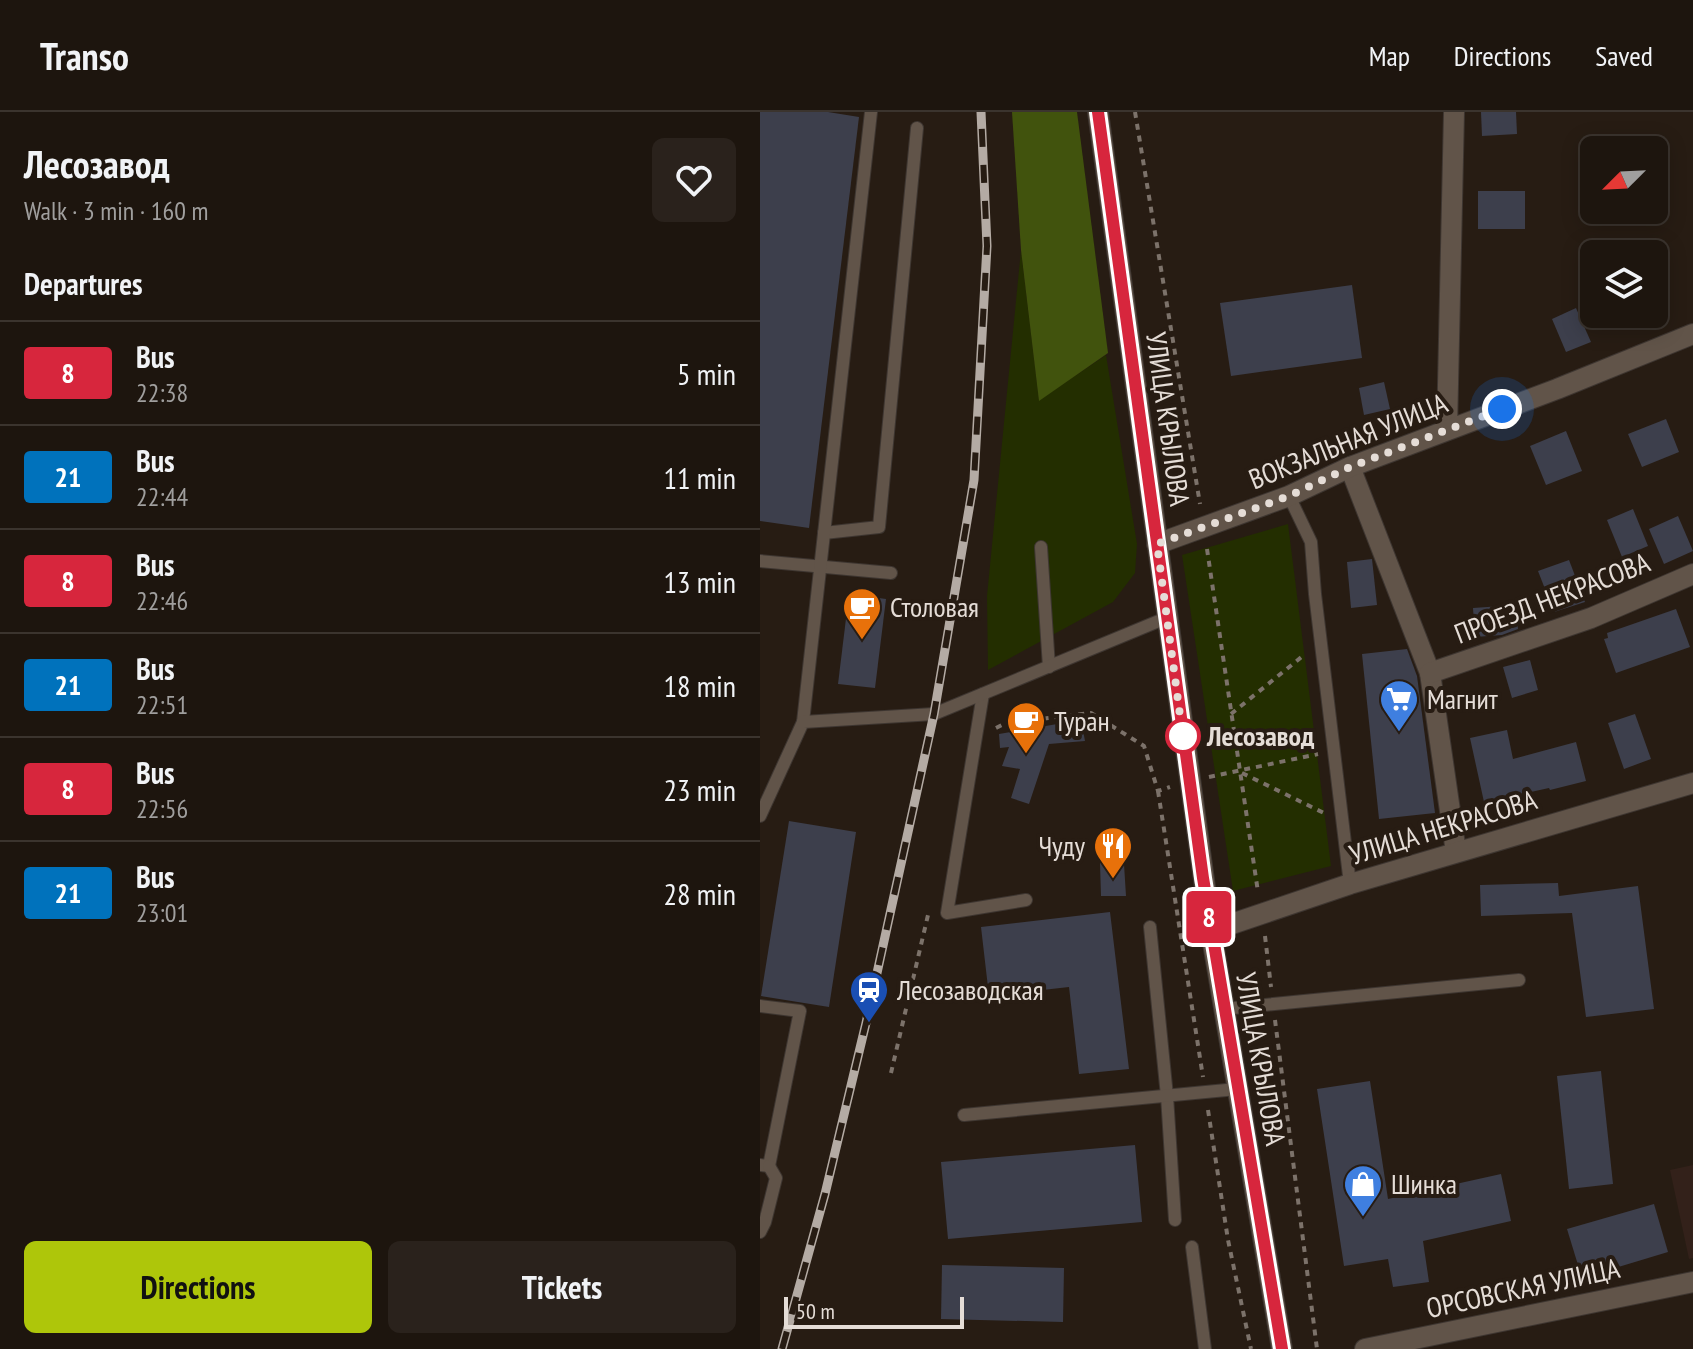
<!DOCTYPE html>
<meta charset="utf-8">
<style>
:root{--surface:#1d150e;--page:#2a221c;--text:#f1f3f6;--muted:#a09f9e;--line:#3b342e;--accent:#aec60a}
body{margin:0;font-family:"PT Sans Narrow",sans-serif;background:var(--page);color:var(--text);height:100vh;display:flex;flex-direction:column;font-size:30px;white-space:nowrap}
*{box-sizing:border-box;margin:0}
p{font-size:26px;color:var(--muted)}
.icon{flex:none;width:44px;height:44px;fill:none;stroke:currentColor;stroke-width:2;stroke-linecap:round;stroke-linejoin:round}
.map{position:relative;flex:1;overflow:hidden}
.details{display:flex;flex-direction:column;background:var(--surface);width:760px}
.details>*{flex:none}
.badge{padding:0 16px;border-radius:6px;font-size:28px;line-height:52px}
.needle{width:52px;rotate:246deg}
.buttons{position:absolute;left:820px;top:24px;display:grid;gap:16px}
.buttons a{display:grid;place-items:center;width:88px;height:88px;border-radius:12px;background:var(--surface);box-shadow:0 4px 20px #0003,0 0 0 2px var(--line);font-size:40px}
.scale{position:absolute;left:24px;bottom:20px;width:180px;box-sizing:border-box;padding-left:8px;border:4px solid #e5ddd7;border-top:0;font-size:22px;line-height:28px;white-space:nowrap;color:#e5ddd7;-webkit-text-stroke:6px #271c13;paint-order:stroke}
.you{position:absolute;width:40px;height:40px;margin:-20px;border:6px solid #fff;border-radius:50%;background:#1a73e8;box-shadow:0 0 0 12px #1a73e833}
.map>.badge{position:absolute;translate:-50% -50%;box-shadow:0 0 0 4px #fff}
h2{padding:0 24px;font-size:30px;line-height:72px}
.round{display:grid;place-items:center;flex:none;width:84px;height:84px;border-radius:12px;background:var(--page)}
.headline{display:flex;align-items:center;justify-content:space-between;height:136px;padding:0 24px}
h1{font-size:38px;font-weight:700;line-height:60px}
.button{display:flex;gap:16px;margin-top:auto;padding:16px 24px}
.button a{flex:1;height:92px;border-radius:12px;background:var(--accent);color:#111;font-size:32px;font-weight:700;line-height:92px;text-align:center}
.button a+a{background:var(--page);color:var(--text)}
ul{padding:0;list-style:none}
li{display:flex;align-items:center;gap:24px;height:104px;padding:0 24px;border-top:2px solid var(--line)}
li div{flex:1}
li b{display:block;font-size:30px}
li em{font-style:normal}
li .badge{min-width:88px;font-weight:700;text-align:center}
header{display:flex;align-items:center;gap:48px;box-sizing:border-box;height:112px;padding:0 40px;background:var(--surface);border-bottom:2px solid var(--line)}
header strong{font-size:38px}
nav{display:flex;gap:44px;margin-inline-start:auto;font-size:28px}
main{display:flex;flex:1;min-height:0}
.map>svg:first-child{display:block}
.education{fill:#33211a}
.green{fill:#232e00}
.forest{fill:#41530d}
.building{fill:#3d3f4c}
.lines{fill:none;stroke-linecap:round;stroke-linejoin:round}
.service-casing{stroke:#3e3631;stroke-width:14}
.minor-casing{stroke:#3e3631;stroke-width:22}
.secondary-casing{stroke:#3e3631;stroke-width:22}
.path{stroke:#7c726a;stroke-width:4;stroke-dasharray:6 6;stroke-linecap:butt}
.service{stroke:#615449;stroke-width:12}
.minor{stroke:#615449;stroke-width:20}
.secondary{stroke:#615449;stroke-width:20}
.rail-casing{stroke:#b4aba4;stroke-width:9}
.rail{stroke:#271c13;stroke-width:6;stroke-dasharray:18;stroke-linecap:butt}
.line-casing{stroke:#fff;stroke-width:18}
.line{stroke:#d7263d;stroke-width:12}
.walk{stroke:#e5ddd7;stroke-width:8;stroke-dasharray:0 14.4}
.stop-dot{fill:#fff;stroke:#d7263d;stroke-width:4}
.labels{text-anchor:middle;stroke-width:8;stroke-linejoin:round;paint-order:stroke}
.street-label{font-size:28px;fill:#e5ddd7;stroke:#271c13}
.poi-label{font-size:28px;fill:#e5ddd7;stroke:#271c13;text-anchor:start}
.stop-label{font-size:28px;font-weight:bold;fill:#e5ddd7;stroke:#271c13;text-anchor:start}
</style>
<header>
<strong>Transo</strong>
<nav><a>Map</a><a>Directions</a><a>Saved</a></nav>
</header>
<main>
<section class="details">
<div class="headline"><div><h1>Лесозавод</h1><p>Walk · 3 min · 160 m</p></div><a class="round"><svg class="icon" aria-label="heart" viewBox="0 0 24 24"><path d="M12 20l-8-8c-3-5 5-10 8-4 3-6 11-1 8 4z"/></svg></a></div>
<h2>Departures</h2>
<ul>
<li><span class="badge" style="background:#d7263d;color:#fff">8</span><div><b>Bus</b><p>22:38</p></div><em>5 min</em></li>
<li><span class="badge" style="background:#0072bc;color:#fff">21</span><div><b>Bus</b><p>22:44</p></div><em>11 min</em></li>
<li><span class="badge" style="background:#d7263d;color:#fff">8</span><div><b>Bus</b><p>22:46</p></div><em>13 min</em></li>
<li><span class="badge" style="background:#0072bc;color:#fff">21</span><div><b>Bus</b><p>22:51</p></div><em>18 min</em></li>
<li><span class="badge" style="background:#d7263d;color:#fff">8</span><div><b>Bus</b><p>22:56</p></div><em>23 min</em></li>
<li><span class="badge" style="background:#0072bc;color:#fff">21</span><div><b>Bus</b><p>23:01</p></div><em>28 min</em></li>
</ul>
<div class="button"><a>Directions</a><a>Tickets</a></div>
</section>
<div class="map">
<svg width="933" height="1237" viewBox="0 0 933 1237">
<rect width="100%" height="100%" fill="#271c13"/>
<path class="education" d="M933,1053V1146L929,1147L910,1058Z"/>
<g class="green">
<path d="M261,138L279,288L346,243L377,432L375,461L353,490L228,558L227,484Z"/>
<path d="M528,412L571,754L473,779L422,443Z"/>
</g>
<path class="forest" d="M252,0H317L348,241L279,289L261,138Z"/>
<g class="building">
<path d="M0,0H68L99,5L49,416L0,409Z"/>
<path d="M721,0H756L757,22L722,24Z"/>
<rect x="718" y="79" width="47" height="38"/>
<path d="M592,173L602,246L471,264L460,191Z"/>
<path d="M816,196L831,230L806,240L792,207Z"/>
<path d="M624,270L630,297L604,303L599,276Z"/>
<path d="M906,307L919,340L882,355L868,322Z"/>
<path d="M806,319L822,359L786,373L770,334Z"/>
<path d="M873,397L888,434L862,445L847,408Z"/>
<path d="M918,404L933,439L904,452L889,417Z"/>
<path d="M612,447L617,493L591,496L587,450Z"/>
<path d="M809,448L825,490L794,500L778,459Z"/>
<path d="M89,482L126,487L115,576L78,572Z"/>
<path d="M756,493L758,517L742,523L715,525L713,496Z"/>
<path d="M916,497L930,535L856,561L844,527L848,526L847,521Z"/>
<path d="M647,537L657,564L675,701L619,707L602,542Z"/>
<path d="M770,548L778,578L752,586L743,555Z"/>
<path d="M875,602L891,647L864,657L848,611Z"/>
<path d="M321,608L325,629L289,632L269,692L251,686L260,657L242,654L249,635L240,636L239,622Z"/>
<path d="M747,618L753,647L816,630L826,669L790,678L789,676L724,690L710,626Z"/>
<path d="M29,709L96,720L69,895L1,884Z"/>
<path d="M340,751L364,752L366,784H341Z"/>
<path d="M798,771L799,784L878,774L894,897L826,905L812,801L721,804L720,773Z"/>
<path d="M350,800L369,957L319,962L309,875L229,884L221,815Z"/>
<path d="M841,959L853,1072L809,1077L797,964Z"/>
<path d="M610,969L628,1087L741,1062L751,1109L663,1129L669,1170L633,1175L628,1147L584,1154L557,977Z"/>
<path d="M375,1033L382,1110L188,1127L181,1050Z"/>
<path d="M894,1092L908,1140L822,1166L807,1117Z"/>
<path d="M182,1153L304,1156L303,1210L181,1207Z"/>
</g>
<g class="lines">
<g class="service-casing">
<g id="service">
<path d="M529,384L551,430L555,482L590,772"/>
<path d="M64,421L119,415L157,16"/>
<path d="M281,435L289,555"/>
<path d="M0,449L131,461"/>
<path d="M223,582L187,801L266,788"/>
<path d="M43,610L111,0"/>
<path d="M0,704L43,610L174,602L406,506"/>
<path d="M390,815L407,984L415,1108"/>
<path d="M0,894L40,899L9,1054L0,1053"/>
<path d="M463,897L759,868"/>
<path d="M204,1003L477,977"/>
<path d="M0,1120L5,1110L16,1066L9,1054"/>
<path d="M432,1135L445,1237"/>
</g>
</g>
<g class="minor-casing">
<g id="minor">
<path d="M687,318L694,0"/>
<path d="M590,355L670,561L696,740"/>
<path d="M397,432L529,384L590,355L797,277L933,222"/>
<path d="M670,561L831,506L933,462"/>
<path d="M451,819L590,772L933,671"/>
<path d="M605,1237L933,1170"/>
</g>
</g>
<g class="secondary-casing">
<path id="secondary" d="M338,0L451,819L522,1237"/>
</g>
<g class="path">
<path d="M375,0L440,392"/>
<path d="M447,437L498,780"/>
<path d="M471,602L544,543"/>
<path d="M236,616L246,611L331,601L384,634L398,679L410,675"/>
<path d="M482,661L564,701"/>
<path d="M449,665L558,642"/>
<path d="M398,679L443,965"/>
<path d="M505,824L511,875"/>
<path d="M515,908L557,1237"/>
<path d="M131,961L168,803"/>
<path d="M448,998L468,1128L491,1237"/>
</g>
<use href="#service" class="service"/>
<use href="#minor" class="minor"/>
<use href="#secondary" class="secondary"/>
<g class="rail-casing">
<path id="rail" d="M22,1237L65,1082L106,911L174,602L214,368L227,134L221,0"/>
</g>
<use href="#rail" class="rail"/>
</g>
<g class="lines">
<g class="line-casing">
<path id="line" d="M338,0L443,766L522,1237"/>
</g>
<use href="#line" class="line"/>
<path class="walk" d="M423,624L424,633L397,432L529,384L590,355L742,297"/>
</g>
<defs>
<g id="cafe-pin" transform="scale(2)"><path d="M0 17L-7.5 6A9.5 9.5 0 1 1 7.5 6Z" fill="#e8710a" stroke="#271c13"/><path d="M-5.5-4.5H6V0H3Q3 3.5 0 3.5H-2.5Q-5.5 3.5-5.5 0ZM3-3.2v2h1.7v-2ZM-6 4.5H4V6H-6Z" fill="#fff"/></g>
<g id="supermarket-pin" transform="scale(2)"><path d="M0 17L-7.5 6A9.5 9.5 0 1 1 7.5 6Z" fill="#3f7fe0" stroke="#271c13"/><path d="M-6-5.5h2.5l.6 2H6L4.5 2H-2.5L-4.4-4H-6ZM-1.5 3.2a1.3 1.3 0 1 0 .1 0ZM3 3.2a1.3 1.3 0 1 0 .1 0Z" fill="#fff"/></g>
<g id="restaurant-pin" transform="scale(2)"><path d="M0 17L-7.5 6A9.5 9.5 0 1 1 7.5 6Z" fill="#e8710a" stroke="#271c13"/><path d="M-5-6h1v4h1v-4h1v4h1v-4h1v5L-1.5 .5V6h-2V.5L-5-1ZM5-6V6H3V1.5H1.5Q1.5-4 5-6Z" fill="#fff"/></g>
<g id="station-pin" transform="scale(2)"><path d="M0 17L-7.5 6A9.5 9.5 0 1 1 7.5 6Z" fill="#1a4fb4" stroke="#271c13"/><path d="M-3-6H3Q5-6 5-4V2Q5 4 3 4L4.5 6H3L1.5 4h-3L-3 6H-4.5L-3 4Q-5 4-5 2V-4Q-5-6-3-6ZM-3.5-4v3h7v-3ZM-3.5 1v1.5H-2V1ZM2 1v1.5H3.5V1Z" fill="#fff"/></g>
<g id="shop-pin" transform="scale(2)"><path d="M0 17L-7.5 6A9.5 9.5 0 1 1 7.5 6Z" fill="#3f7fe0" stroke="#271c13"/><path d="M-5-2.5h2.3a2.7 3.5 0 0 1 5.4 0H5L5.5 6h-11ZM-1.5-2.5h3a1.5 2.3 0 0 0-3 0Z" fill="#fff"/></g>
</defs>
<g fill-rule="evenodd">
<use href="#cafe-pin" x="102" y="495"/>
<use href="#supermarket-pin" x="639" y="587"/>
<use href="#cafe-pin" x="266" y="609"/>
<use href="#restaurant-pin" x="353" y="734"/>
<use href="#station-pin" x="109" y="878"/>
<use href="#shop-pin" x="603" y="1072"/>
</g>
<circle class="stop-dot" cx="423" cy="624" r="16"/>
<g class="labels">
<g class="street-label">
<text transform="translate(408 307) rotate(82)" y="10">УЛИЦА КРЫЛОВА</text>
<text transform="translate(588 329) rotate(-22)" y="10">ВОКЗАЛЬНАЯ УЛИЦА</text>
<text transform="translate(792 486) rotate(-21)" y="10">ПРОЕЗД НЕКРАСОВА</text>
<text transform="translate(683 715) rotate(-17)" y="10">УЛИЦА НЕКРАСОВА</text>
<text transform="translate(501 947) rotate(80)" y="10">УЛИЦА КРЫЛОВА</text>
<text transform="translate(763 1176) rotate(-12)" y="10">ОРСОВСКАЯ УЛИЦА</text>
</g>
<g class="poi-label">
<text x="130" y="505">Столовая</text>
<text x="667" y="597">Магнит</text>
<text x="294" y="619">Туран</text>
<text x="325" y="744" text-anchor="end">Чуду</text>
<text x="137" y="888">Лесозаводская</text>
<text x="631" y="1082">Шинка</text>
</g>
<g class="stop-label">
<text x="447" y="634">Лесозавод</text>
</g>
</g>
</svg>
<div class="buttons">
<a><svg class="needle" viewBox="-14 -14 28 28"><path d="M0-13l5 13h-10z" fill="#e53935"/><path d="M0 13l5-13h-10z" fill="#a09f9e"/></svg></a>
<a><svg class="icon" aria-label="layers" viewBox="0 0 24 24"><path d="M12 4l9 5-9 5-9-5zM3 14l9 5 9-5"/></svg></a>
</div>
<div class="scale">50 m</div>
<div class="you" style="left:742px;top:297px"></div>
<b class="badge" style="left:449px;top:805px;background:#d7263d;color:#fff">8</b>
</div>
</main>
